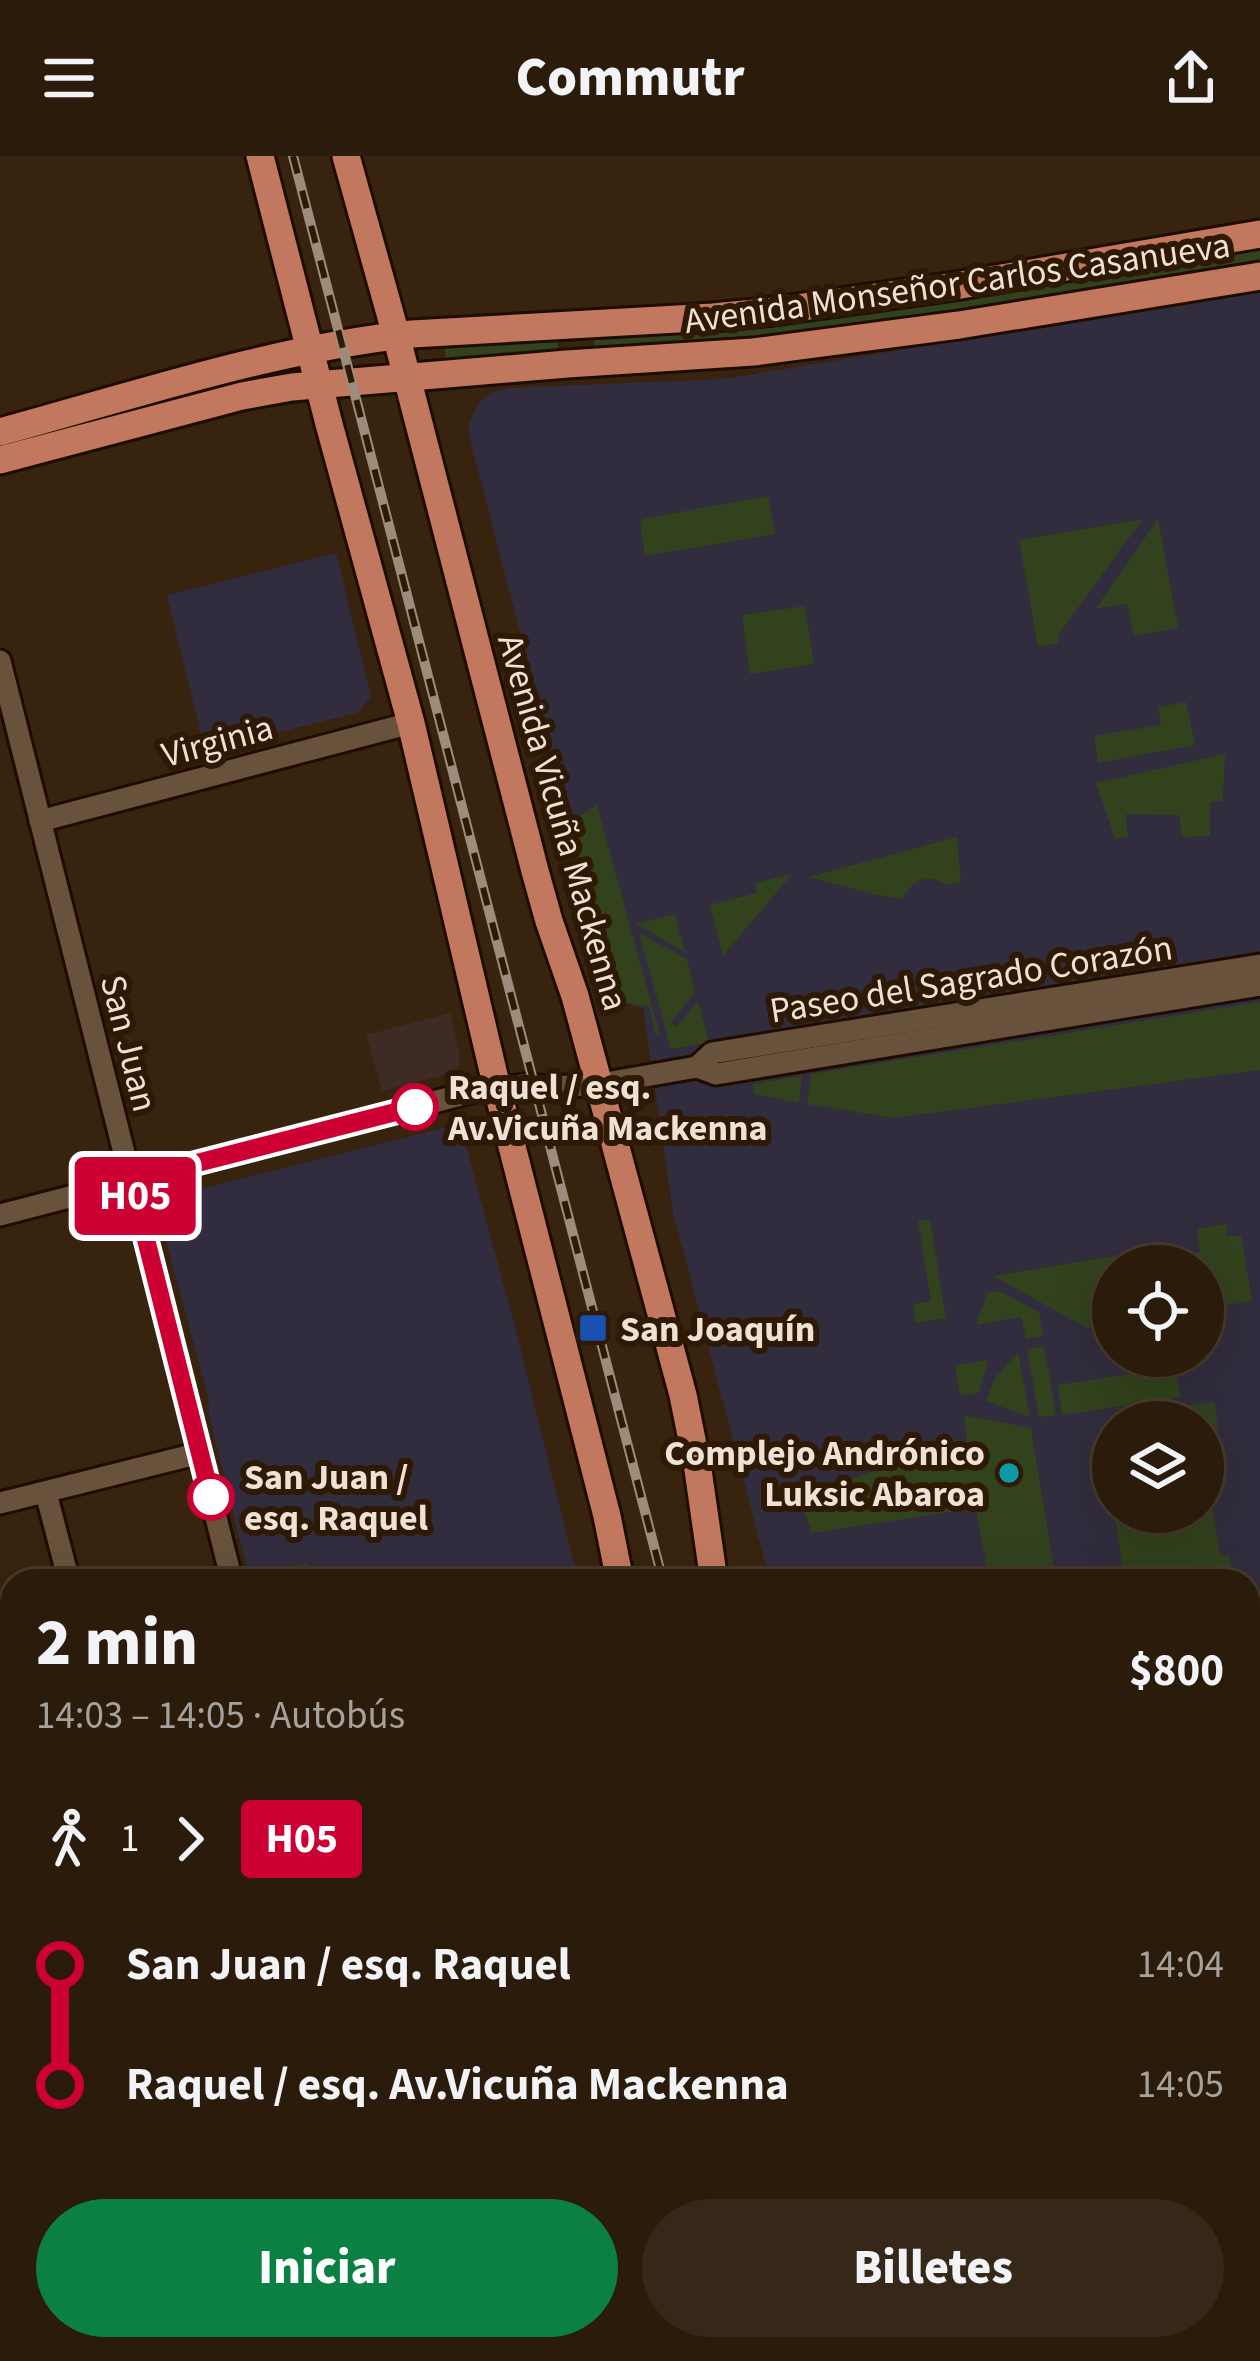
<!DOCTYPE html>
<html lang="es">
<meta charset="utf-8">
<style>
:root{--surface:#2a1b0a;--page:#362818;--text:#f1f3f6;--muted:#a5a19c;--line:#46392b;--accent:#0b8043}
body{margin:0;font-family:"Source Sans 3",sans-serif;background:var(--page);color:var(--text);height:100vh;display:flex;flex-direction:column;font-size:45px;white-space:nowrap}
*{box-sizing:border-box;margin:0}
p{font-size:39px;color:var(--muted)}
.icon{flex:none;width:66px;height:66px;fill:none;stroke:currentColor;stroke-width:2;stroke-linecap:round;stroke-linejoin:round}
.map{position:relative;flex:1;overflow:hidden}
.drawer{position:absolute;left:0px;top:1413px;width:1260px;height:792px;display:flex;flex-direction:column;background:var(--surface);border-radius:36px 36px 0 0;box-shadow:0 12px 48px #0002,0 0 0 3px var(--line)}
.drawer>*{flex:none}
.badge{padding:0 24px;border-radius:9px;font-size:42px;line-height:78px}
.buttons{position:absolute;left:1092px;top:1089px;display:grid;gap:24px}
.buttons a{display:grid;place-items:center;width:132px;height:132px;border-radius:50%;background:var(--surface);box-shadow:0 12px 48px #0002,0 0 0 3px var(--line);font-size:60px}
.map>.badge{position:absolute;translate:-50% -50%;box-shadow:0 0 0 6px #fff}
.legs{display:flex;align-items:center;gap:18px;height:132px;padding:0 36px;font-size:39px}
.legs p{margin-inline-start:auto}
.summary{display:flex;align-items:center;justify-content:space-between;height:204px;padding:0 36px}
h1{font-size:66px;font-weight:800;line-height:90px}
.button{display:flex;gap:24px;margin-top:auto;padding:24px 36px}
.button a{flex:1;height:138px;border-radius:72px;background:var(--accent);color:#fff;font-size:48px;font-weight:800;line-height:138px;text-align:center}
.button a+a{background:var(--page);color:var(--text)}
ul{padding:0 36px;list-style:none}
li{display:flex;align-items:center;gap:42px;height:120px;font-size:45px}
li i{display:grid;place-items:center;width:18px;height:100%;margin:0 15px;background:currentColor}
li i::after{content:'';width:30px;height:30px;margin:-15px;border:9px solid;border-radius:50%;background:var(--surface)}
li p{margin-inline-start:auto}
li:first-child i{background:linear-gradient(#0000 50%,currentColor 0)}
li:last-child i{background:linear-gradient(currentColor 50%,#0000 0)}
header{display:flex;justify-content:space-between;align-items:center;height:156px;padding:0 36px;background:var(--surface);font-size:54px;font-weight:800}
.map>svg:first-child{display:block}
.commercial{fill:#3e2b26}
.education{fill:#322d3e;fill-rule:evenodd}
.green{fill:#31421d}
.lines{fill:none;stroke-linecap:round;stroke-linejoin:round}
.minor-casing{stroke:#1f0c00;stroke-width:27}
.major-casing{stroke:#1f0c00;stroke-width:33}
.minor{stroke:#69523b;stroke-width:21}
.major{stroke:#c2785e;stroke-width:27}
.rail-casing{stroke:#9d8c7b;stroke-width:10}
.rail{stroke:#2e1a04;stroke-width:6;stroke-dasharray:18;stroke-linecap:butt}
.line-1-casing{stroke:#fff;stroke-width:27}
.line-1{stroke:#c03;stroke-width:18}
.stop-1-dot{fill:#fff;stroke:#c03;stroke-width:6}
.transit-dot{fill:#1a4fb4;stroke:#2e1a04;stroke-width:4.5}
.culture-dot{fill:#0f9aa8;stroke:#2e1a04;stroke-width:4.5}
.labels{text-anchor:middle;stroke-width:12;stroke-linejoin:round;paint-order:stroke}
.street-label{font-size:36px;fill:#efe1d4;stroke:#2e1a04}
.stop-label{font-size:36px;font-weight:bold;fill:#efe1d4;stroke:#2e1a04;text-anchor:start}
.poi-label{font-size:36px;font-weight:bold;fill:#efe1d4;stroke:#2e1a04;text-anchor:start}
</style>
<header><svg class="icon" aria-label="menu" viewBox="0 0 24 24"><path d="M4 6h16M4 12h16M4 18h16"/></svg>Commutr<svg class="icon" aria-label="share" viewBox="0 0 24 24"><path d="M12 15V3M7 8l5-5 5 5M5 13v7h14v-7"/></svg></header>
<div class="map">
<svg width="1260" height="2205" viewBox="0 0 1260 2205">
<rect width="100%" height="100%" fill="#38240e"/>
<path class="commercial" d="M450,857L460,898L459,910L447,918L382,935L366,879Z"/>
<g class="education">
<path d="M1260,135V1642H1248V1425H770L673,1056L643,852L618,845L570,666L574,664L562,619H557L496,384L469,279V267L480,245L490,237L509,232L724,223ZM1113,1110H1203V1200H1113ZM1113,1266H1203V1356H1113Z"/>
<path d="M336,397L371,540L359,556L205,595L167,439Z"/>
<path d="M460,968L518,1182L578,1425H250L209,1258L208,1240L155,1044Z"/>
</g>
<g class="green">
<path d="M1260,88V109L765,185L597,195L593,187L597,179Z"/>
<path d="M558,182V195L446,210L444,184Z"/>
<path d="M768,340L775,378L645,400L640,368L642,363Z"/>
<path d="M1143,363L1058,479L1059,487L1038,491L1019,384Z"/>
<path d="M1158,363L1178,472L1134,480L1127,448L1096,452Z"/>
<path d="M805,450L814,508L750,518L742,459Z"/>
<path d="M1186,546L1195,589L1098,607L1094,580L1161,569L1158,551Z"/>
<path d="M1225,598L1223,645L1210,646V680L1182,681L1179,659L1126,658L1128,681L1115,683L1096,627Z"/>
<path d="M597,649L660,880L655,879L650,851L618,845L570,666Z"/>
<path d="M957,681L961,726L947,729C926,717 914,723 902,743L873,738L809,721Z"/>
<path d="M792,718L723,800L710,749L756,737L755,727Z"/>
<path d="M675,758L685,796L636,768L639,767Z"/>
<path d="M639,777L687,803L695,836L671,866L677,871L698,845L709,887L671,893Z"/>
<path d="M1260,846V914L893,962L807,948L811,918Z"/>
<path d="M802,920L799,947L754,938L753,928Z"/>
<path d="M930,1063L946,1162L916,1167L913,1148L931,1145L918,1065Z"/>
<path d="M1226,1068L1227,1080H1241L1252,1145L1203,1153V1110H1143L1131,1097L1143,1094L1146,1105L1200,1096L1197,1073Z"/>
<path d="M1125,1098L1136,1110H1113V1168L1087,1172L993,1120Z"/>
<path d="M1000,1135L1039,1156L1043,1180L1026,1183L1021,1161L976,1169L987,1137Z"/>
<path d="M1044,1190L1056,1259L1039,1261L1027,1193Z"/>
<path d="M1018,1196L1030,1261L986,1245L995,1222Z"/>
<path d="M988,1204L979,1237L960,1240L955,1209Z"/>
<path d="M1169,1212L1170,1216L1176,1215L1180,1241L1062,1259L1058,1229Z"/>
<path d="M1214,1246L1218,1272L1203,1278V1266H1135L1134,1257Z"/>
<path d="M964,1259L1031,1272L1056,1425H989L976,1352L812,1377L798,1339L967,1287Z"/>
<path d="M1203,1294L1220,1399H1229L1234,1425H1125L1114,1356H1203Z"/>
<path d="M306,1407L311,1425H270L268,1417Z"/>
<path d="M634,2193H767L771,2205H637Z"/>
</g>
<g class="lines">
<g class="minor-casing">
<g id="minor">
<path d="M0,505L232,1425"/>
<path d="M40,665L411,567"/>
<path d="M697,911L712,897L1260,809"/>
<path d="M0,1059L468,937L523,929L553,931L600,928L697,911L716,918L1260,829"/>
<path d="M46,1337L69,1425"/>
<path d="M0,1347L200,1297"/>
<path d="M1248,1677H1260"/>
<path d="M1248,1780L1250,1705"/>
<path d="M0,1814L12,1810"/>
<path d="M0,1839L12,1830"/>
<path d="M0,1851L12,1899"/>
<path d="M1248,2017H1260"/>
<path d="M0,2140L12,2137"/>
<path d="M84,2193L87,2205"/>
<path d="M949,2193L952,2205"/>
</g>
</g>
<g class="major-casing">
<g id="major">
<path d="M260,0L329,268L411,567L497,932L607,1360L620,1425"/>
<path d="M346,0L396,179L535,715L549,765L575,840L683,1239L698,1314L714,1425"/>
<path d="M0,276C136,239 272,193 412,178L713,161L774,155L955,130L1260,78"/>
<path d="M0,304L242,240L292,231L567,208L753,196L959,169L1260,120"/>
<path d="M799,2193L802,2205"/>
<path d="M884,2193L887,2205"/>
</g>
</g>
<use href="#minor" class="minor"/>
<use href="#major" class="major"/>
<g class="rail-casing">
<g id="rail">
<path d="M293,0L663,1425"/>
<path d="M850,2193L853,2205"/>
</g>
</g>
<use href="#rail" class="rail"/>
</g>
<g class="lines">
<g class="line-1-casing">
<path id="line-1" d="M211,1341L131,1024L415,951"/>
</g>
<use href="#line-1" class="line-1"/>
</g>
<g class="stop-1-dot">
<circle cx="415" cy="951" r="21"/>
<circle cx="211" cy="1341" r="21"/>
</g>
<rect class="transit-dot" x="578" y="1157" width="30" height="30" rx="6"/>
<circle class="culture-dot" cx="1009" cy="1317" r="12"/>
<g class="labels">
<g class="street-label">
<text transform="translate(957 126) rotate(-8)" y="13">Avenida Monseñor Carlos Casanueva</text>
<text transform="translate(217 584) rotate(-15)" y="13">Virginia</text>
<text transform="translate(564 666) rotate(74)" y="13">Avenida Vicuña Mackenna</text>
<text transform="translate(971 822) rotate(-9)" y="13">Paseo del Sagrado Corazón</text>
<text transform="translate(130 887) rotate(76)" y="13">San Juan</text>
</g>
<g class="stop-label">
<text x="448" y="943">Raquel / esq.<tspan x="448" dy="41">Av.Vicuña Mackenna</tspan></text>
<text x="244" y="1333">San Juan /<tspan x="244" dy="41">esq. Raquel</tspan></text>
</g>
<g class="poi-label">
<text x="620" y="1185">San Joaquín</text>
<text x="985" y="1309" text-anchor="end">Complejo Andrónico<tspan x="985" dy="41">Luksic Abaroa</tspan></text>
</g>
</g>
</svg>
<div class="buttons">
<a><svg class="icon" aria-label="locate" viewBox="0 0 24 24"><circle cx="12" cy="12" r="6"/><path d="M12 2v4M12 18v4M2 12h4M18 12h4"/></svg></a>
<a><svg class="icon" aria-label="layers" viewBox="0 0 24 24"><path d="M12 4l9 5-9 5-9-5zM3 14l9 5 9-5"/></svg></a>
</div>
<b class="badge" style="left:135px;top:1040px;background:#c03;color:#fff">H05</b>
<section class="drawer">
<div class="summary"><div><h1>2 min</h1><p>14:03 – 14:05 · Autobús</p></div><b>$800</b></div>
<div class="legs"><svg class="icon" aria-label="walk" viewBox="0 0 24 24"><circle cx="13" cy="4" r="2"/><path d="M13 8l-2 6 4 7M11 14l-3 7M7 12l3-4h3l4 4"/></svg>1<svg class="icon" aria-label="forward" viewBox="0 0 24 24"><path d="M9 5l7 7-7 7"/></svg><b class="badge" style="background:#c03;color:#fff">H05</b></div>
<ul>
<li><i style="color:#c03"></i><b>San Juan / esq. Raquel</b><p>14:04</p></li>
<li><i style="color:#c03"></i><b>Raquel / esq. Av.Vicuña Mackenna</b><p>14:05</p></li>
</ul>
<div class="button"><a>Iniciar</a><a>Billetes</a></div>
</section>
</div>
